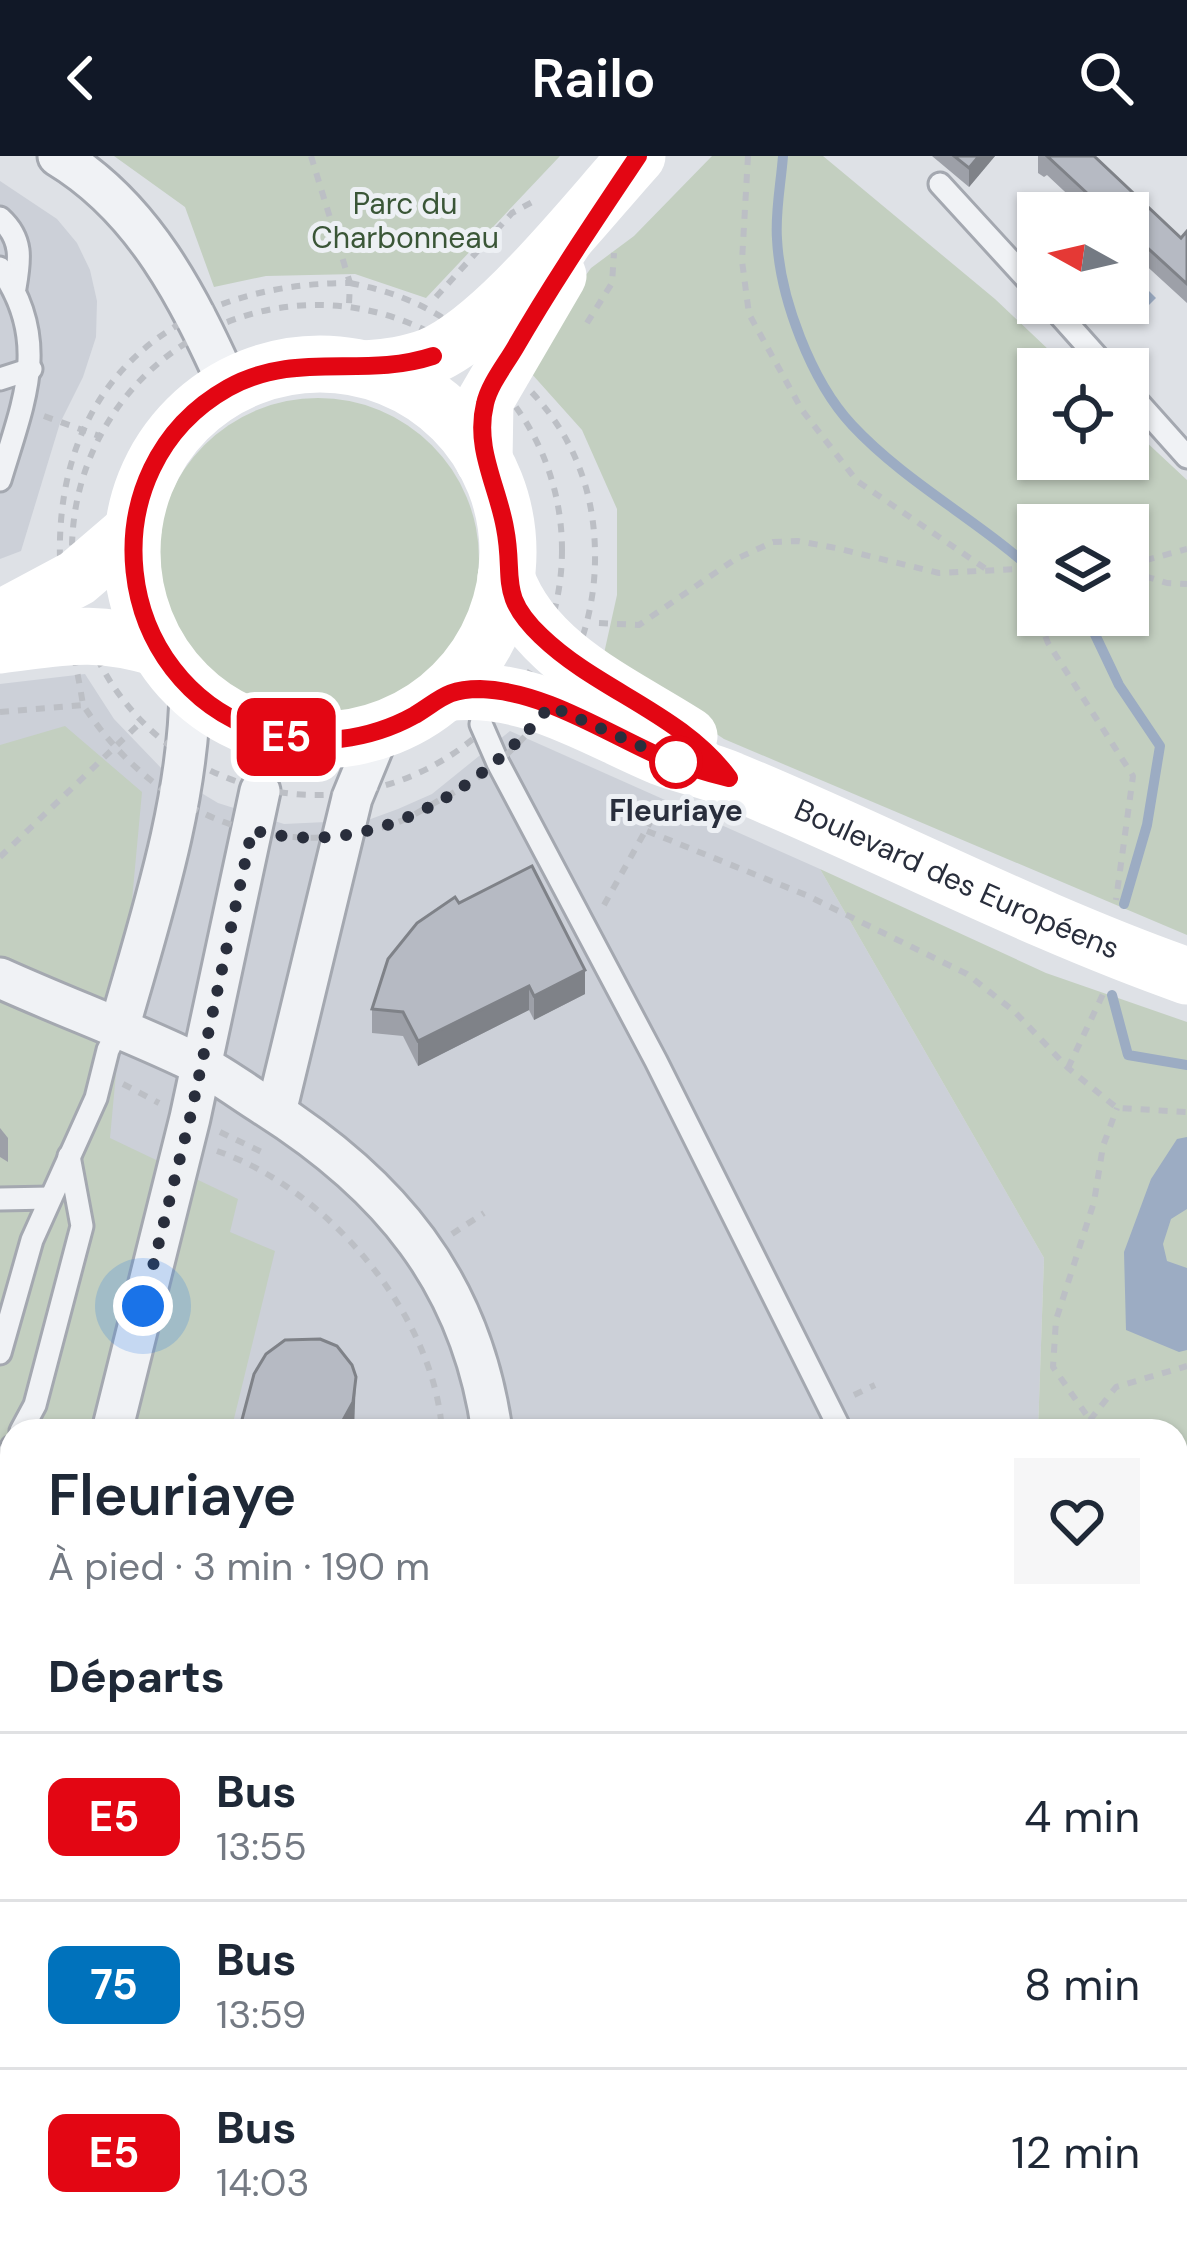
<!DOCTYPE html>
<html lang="fr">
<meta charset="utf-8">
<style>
:root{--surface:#fff;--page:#f6f6f7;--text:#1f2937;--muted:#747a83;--line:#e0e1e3;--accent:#111827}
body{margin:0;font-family:"DM Sans",sans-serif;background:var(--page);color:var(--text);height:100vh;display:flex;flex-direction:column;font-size:45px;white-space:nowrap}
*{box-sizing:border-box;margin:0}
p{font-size:39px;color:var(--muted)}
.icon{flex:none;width:66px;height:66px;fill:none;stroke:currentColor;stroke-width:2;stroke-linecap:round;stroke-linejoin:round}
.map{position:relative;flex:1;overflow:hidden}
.details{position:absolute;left:0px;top:1263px;width:1188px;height:843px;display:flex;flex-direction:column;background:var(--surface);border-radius:36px 36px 0 0;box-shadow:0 3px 9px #0004}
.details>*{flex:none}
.badge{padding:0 24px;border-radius:18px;font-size:42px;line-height:78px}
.needle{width:78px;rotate:278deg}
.buttons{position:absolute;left:1017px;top:36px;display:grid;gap:24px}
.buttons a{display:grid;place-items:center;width:132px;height:132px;border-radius:0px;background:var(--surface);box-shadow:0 3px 9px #0004;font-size:60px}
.you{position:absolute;width:60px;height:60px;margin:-30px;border:9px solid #fff;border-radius:50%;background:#1a73e8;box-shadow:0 0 0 18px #1a73e833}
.map>.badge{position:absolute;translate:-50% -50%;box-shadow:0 0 0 6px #fff}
h2{padding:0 48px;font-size:45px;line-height:108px}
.round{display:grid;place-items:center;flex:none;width:126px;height:126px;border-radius:0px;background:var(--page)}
.headline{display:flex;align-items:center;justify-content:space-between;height:204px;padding:0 48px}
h1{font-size:57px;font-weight:600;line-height:90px}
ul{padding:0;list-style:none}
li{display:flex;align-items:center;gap:36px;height:168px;padding:0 48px;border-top:3px solid var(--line)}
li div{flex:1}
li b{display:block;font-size:45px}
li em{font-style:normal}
li .badge{min-width:132px;font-weight:700;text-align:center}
header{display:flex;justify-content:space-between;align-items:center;height:156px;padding:0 48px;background:var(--accent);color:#fff;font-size:54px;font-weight:600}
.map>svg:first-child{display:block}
.built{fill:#ccd0d8}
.green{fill:#c3cfc0;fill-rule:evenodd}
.water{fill:#9cacc3}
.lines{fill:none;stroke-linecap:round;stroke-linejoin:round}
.stream{stroke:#9cacc3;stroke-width:10}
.lane-casing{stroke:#a4a8b0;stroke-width:27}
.street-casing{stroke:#a4a8b0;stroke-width:45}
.path{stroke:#bcbfc5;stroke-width:6;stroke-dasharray:9 9;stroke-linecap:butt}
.lane{stroke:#f0f2f5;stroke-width:21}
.street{stroke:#f0f2f5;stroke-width:39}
.secondary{stroke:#fff;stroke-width:57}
.wall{fill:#9da0a8}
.shaded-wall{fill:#7f8288}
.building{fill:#b6bac3;stroke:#7f8288;stroke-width:3}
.line-casing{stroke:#fff;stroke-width:27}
.line{stroke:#e30613;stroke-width:18}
.walk{stroke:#292e3c;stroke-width:12;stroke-dasharray:0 21.6}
.stop-dot{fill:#fff;stroke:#e30613;stroke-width:6}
.labels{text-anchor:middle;stroke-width:10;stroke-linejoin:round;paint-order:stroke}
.park-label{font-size:30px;fill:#3a5637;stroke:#edf0f4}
.stop-label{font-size:30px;font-weight:bold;fill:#292e3c;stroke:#edf0f4}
.street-label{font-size:30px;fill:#292e3c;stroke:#edf0f4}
</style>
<header><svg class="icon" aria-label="back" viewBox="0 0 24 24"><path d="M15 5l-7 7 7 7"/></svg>Railo<svg class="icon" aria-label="search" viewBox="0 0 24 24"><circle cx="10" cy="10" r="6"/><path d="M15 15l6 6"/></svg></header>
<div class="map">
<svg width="1187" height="2105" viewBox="0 0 1187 2105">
<rect width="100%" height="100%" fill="#dee1e6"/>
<g class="built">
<path d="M0,25L57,63L77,87L90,114L97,145L96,181L83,221L60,267L21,395L0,403Z"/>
<path d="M85,518L114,563L163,614L218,647L284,668L368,664L398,653L432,638L510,575L820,713L1044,1102L1038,1275H12V2094H1176V1541L1187,1561V2105H0V528Z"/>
</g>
<g class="green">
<path d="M114,0H560L426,142L355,118L266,120L214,131L185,51Z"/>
<path d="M712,0H823L995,143L1069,213H1038V303H1128V269L1187,324V779L724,583L603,502L617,439V353L582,274L522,207L591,112L634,80ZM1038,369H1128V459H1038Z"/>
<circle cx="318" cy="403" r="161"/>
<path d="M65,570L142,636L110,982L238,1043L230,1076L275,1095L231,1275H12V2094H30L28,2105H0V589Z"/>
<path d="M820,713L1046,817L1187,866V1561L1176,1541V1275H1038L1044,1102Z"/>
</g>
<g class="water">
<path d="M1128,114L1156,142L1143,155L1128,141Z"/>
<path d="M1187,981V1053L1171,1063L1163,1088L1167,1105L1187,1112V1194L1179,1196L1126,1174L1124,1096L1151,1023L1177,983Z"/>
</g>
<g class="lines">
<g class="stream">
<path d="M783,0C781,27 775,56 777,83C780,142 811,225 852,269C906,327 980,365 1038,419"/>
<path d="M1081,459L1090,468L1119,529L1160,590L1147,669L1124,748"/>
<path d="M1112,839L1128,899L1187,909"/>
</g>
<g class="lane-casing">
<g id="lane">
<path d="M940,28L1038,135"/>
<path d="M0,62C23,83 20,103 15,132"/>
<path d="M0,112C52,185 23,247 0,324"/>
<path d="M1049,147L1108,213"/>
<path d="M0,223L31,213"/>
<path d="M1128,235L1187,301"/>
<path d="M481,568L498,607L656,905L841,1275"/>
<path d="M0,1043L50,1042"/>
<path d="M0,1197L32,1084L96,942L108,894L119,872"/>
<path d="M21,1275L35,1249L82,1070L69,1000"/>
<path d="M0,1313L12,1291"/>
</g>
</g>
<g class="street-casing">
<g id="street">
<path d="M58,0C144,52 189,142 229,231"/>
<path d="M0,822C64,851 130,875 194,906C219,917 241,935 264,949C389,1028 471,1125 492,1275"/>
<path d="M119,872C150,763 189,647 190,532"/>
<path d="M276,956L352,642L380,574"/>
<path d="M112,1275L190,962L260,635"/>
<path d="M0,1720L12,1672"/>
<path d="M510,2094L515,2105"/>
</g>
</g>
<g class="path">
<path d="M311,0L350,127L349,148"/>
<path d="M748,0L742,105L749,158L802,254L857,325L986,413"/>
<path d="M350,127C426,142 458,169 514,219C567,266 594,326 595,396C597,499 538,593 447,640C428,650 410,663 390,669C267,708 152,654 83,549C76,502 61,452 60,404C55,223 178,127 350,127Z"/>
<path d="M436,141L512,57L538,43"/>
<circle cx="317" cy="394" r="245"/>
<path d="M587,167L612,127L614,97"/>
<path d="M44,260L102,281"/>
<path d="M1128,409L1187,393"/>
<path d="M1020,413L1048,487L1133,620L1116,744"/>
<path d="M1128,415L1167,427L1187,428"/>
<path d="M599,467L639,469L734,404L773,386L798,385L836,392L939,417L1038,412"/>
<path d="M0,556L83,549"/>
<path d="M647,675L806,739L967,818L1015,856L1068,912L1117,952L1187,956"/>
<path d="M0,701L139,568"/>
<path d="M604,749L662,645"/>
<path d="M1068,912L1104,836"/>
<path d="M123,928L159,947"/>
<path d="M220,976L268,999"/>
<path d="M217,995C326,1032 434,1158 442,1275"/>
<path d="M452,1078L484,1057"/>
<path d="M854,1239L875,1229"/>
<path d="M1090,1264L1116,1231L1187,1210"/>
<path d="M1091,1275L1090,1264L1053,1211L1056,1164L1094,1046L1103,990L1117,952"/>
<path d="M1176,1477L1187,1498"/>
<path d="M1176,1642L1187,1664"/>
<path d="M1176,2005L1187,2033"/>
</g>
<use href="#lane" class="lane"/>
<use href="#street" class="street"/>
<g class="secondary">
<circle cx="320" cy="396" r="188"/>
<path d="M365,213C387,211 408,209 429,201C495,174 587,55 637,0"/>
<path d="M484,305L485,245L558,120"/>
<path d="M506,421C534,500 622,537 689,580"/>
<path d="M0,463L77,422L133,374"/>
<path d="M0,489C65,481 93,473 158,492"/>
<path id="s1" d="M445,537C526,527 590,571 661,601C684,610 709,614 731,624C884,687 1031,765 1187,820"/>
</g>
</g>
<g class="wall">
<path d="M932,0H995L969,31Z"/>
<path d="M1038,0H1094L1181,82L1187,75V147L1128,93V57H1076V52L1079,49L1047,19L1044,21L1038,17Z"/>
<path d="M459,747L585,838L534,864L529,854L418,910L403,880L372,877V853Z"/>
<path d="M0,972L8,982V1006L0,1001Z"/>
<path d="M748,2094H1115L1118,2105H752Z"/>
</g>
<g class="shaded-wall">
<path d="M979,0H995L969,31V12Z"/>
<path d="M585,814V838L534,864V840Z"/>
<path d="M529,830V854L418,910V885Z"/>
<path d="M356,1221L354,1275H330Z"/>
<path d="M1187,1721V1745L1176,1751V1726Z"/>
</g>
<g class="building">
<path d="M954,0H979L969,12Z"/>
<path d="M1047,0H1094L1181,82L1187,75V128L1128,74V57H1082L1076,52L1088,38Z"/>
<path d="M532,710L585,814L534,840L529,830L418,885L403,856L372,853L388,803L417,767L455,741L459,747Z"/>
<path d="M320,1183L337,1190L352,1209L356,1221L353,1246L342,1266L330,1275H239L254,1218L266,1198L285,1184Z"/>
<path d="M1176,1684L1187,1706V1721L1176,1726Z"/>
<path d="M77,2094L123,2095L122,2105H76Z"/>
<path d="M756,2094H1115L1118,2105H759Z"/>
</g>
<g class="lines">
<g class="line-casing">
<path id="line" d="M433,200C363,223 296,194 228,232C86,312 109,527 264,576C313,592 370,584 415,559C441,543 447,533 480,533C543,535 603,575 659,600C682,609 705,616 729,622C681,557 598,535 541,480C497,438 515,422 505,372C498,331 474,292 485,248C489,229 505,209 515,192C553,126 596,63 638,0"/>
</g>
<use href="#line" class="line"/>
<path class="walk" d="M143,1150L190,962L252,674C370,705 477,638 550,550L681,608L676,606"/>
</g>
<circle class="stop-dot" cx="676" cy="606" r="24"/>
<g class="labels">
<g class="park-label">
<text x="405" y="58">Parc du<tspan x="405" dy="34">Charbonneau</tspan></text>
</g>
<g class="stop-label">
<text x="676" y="665">Fleuriaye</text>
</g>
<g class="street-label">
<text dy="10" stroke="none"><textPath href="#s1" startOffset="549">Boulevard des Européens</textPath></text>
</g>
</g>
</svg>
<div class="buttons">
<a><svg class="needle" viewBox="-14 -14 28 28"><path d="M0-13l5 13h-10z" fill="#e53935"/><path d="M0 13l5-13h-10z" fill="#747a83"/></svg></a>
<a><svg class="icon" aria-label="locate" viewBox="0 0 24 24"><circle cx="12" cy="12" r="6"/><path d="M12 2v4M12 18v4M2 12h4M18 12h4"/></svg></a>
<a><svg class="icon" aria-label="layers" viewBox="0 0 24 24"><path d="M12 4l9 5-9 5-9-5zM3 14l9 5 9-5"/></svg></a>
</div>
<div class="you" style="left:143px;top:1150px"></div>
<b class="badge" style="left:286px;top:581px;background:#e30613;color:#fff">E5</b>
<section class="details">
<div class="headline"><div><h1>Fleuriaye</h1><p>À pied · 3 min · 190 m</p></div><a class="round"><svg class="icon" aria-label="heart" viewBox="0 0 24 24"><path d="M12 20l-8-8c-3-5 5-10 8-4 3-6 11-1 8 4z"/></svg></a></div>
<h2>Départs</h2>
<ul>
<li><span class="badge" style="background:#e30613;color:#fff">E5</span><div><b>Bus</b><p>13:55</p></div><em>4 min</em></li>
<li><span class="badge" style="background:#0072bc;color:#fff">75</span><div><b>Bus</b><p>13:59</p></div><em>8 min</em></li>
<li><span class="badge" style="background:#e30613;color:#fff">E5</span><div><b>Bus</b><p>14:03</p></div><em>12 min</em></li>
</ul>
</section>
</div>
